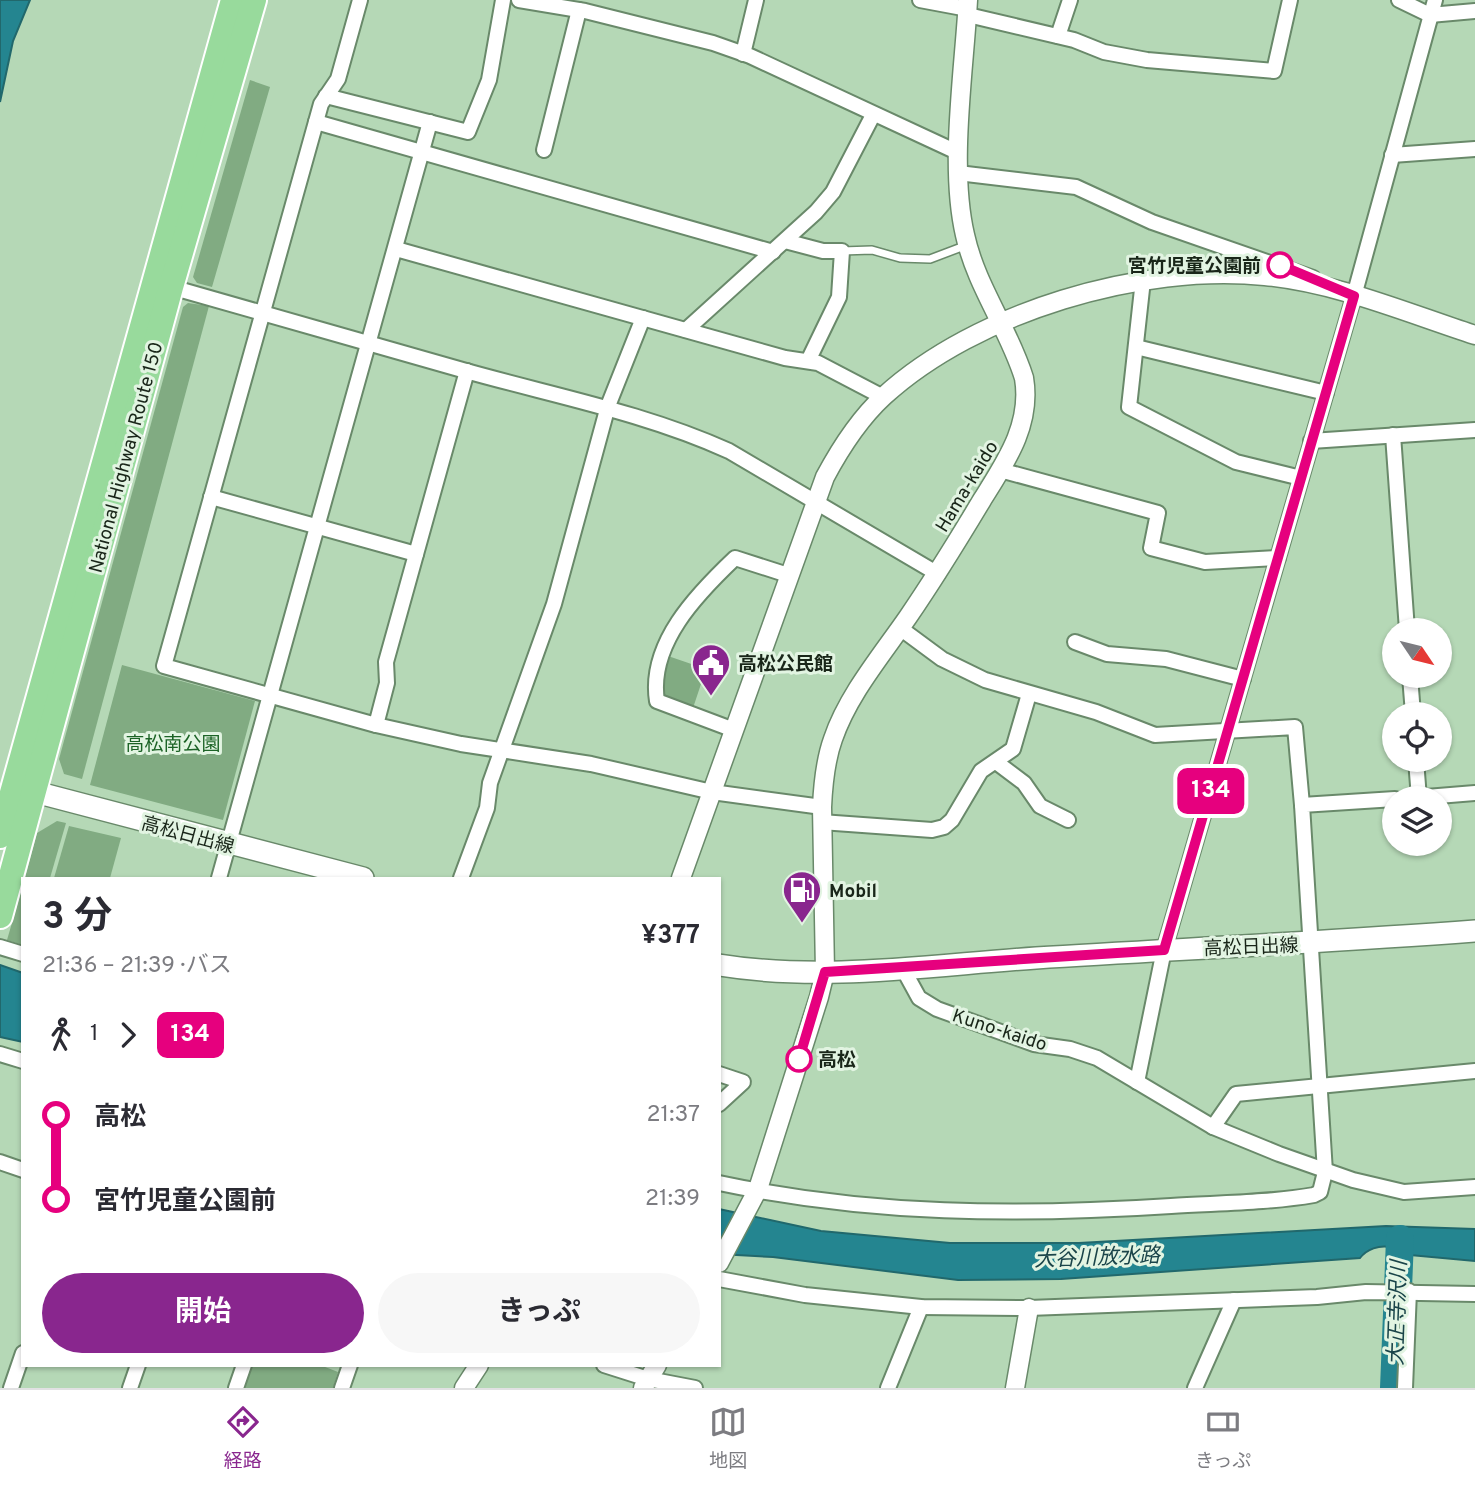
<!DOCTYPE html>
<html lang="ja">
<meta charset="utf-8">
<style>
:root{--surface:#fff;--page:#f7f7f7;--text:#2b2b33;--muted:#7c7c81;--line:#e1e1e2;--accent:#89268e}
body{margin:0;font-family:Overpass,"Noto Sans JP",sans-serif;background:var(--page);color:var(--text);height:100vh;display:flex;flex-direction:column;font-size:26px;white-space:nowrap}
*{box-sizing:border-box;margin:0}
p{font-size:23px;color:var(--muted)}
.icon{flex:none;width:38px;height:38px;fill:none;stroke:currentColor;stroke-width:2;stroke-linecap:round;stroke-linejoin:round}
.map{position:relative;flex:1;overflow:hidden}
.panel{position:absolute;left:21px;top:877px;width:700px;height:490px;display:flex;flex-direction:column;background:var(--surface);border-radius:0px;box-shadow:0 2px 5px #0004}
.panel>*{flex:none}
.badge{padding:0 14px;border-radius:10px;font-size:24px;line-height:46px}
.needle{width:46px;rotate:125deg}
.tools{position:absolute;left:1382px;top:618px;display:grid;gap:14px}
.tools a{display:grid;place-items:center;width:70px;height:70px;border-radius:50%;background:var(--surface);box-shadow:0 2px 5px #0004;font-size:35px}
.map>.badge{position:absolute;translate:-50% -50%;box-shadow:0 0 0 4px #fff}
.legs{display:flex;align-items:center;gap:10px;height:77px;padding:0 21px;font-size:23px}
.legs p{margin-inline-start:auto}
.summary{display:flex;align-items:center;justify-content:space-between;height:119px;padding:0 21px}
h1{font-size:38px;font-weight:700;line-height:52px}
.action{display:flex;gap:14px;margin-top:auto;padding:14px 21px}
.action a{flex:1;height:80px;border-radius:42px;background:var(--accent);color:#fff;font-size:28px;font-weight:700;line-height:80px;text-align:center}
.action a+a{background:var(--page);color:var(--text)}
ul{padding:0 21px;list-style:none}
li{display:flex;align-items:center;gap:24px;height:84px;font-size:26px}
li i{display:grid;place-items:center;width:10px;height:100%;margin:0 9px;background:currentColor}
li i::after{content:'';width:18px;height:18px;margin:-9px;border:5px solid;border-radius:50%;background:var(--surface)}
li p{margin-inline-start:auto}
li:first-child i{background:linear-gradient(#0000 50%,currentColor 0)}
li:last-child i{background:linear-gradient(currentColor 50%,#0000 0)}
.tab-bar{display:flex;justify-content:space-around;align-items:center;height:98px;border-top:2px solid var(--line);background:var(--surface);font-size:19px;color:var(--muted)}
.tab-bar a{display:grid;justify-items:center;gap:4px}
.tab-bar .on{color:var(--accent)}
.map>svg:first-child{display:block}
.green{fill:#81ab82}
.water{fill:#248590;stroke:#21686c;stroke-width:2}
.lines{fill:none;stroke-linecap:round;stroke-linejoin:round}
.river{stroke:#248590;stroke-width:28}
.service-casing{stroke:#69896a;stroke-width:10}
.minor-casing{stroke:#69896a;stroke-width:18}
.tertiary-casing{stroke:#69896a;stroke-width:21}
.secondary-casing{stroke:#69896a;stroke-width:24}
.trunk-casing{stroke:#fff;stroke-width:28}
.service{stroke:#fff;stroke-width:7}
.minor{stroke:#fff;stroke-width:14}
.tertiary{stroke:#fff;stroke-width:18}
.secondary{stroke:#fff;stroke-width:21}
.trunk{stroke:#98da9c;stroke-width:24}
.line-1-casing{stroke:#fff;stroke-width:16}
.line-1{stroke:#e6007e;stroke-width:10}
.stop-1-dot{fill:#fff;stroke:#e6007e;stroke-width:3.5}
.labels{text-anchor:middle;stroke-width:6;stroke-linejoin:round;paint-order:stroke}
.stop-label{font-size:19px;font-weight:bold;fill:#192619;stroke:#e2f4e2;text-anchor:end}
.street-label{font-size:19px;fill:#192619;stroke:#e2f4e2}
.poi-label{font-size:19px;font-weight:bold;fill:#192619;stroke:#e2f4e2;text-anchor:start}
.park-label{font-size:19px;fill:#1c6326;stroke:#e2f4e2}
.water-label{font-size:21px;font-style:italic;fill:#1a4449;stroke:#e2f4e2}
</style>
<div class="map">
<svg width="1475" height="1388" viewBox="0 0 1475 1388">
<rect width="100%" height="100%" fill="#b5d8b6"/>
<g class="green">
<path d="M250,80L270,87L212,287L197,283L193,277Z"/>
<path d="M188,303L209,306L82,779L64,774L59,759L183,307Z"/>
<path d="M668,656L706,669L692,711L664,699L659,689Z"/>
<path d="M122,665L255,701L223,820L90,785Z"/>
<path d="M57,821L66,823L50,878H25L37,833Z"/>
<path d="M69,826L121,838L110,878H54Z"/>
<path d="M23,885V945L7,940Z"/>
<path d="M252,1365H320L338,1372L333,1388H245Z"/>
</g>
<g class="water">
<path d="M0,0H30L13,41L0,102Z"/>
<path d="M0,965L23,973V1042L0,1037Z"/>
<path d="M719,1209L821,1231L950,1243H1079L1386,1226L1475,1229V1261L1410,1255L1402,1260L1396,1259L1390,1247C1379,1245 1367,1249 1360,1258L1061,1279L958,1280L773,1257L719,1254Z"/>
</g>
<g class="lines">
<path class="river" d="M1394,1388L1400,1239"/>
<g class="service-casing">
<path id="service" d="M842,251L872,250L900,258L930,259L967,245"/>
</g>
<g class="minor-casing">
<g id="minor">
<path d="M360,0L338,79L321,104L164,666L376,725L387,683L386,662L467,371"/>
<path d="M519,0L585,11L713,43L750,56L959,153"/>
<path d="M920,0L968,9"/>
<path d="M1399,0L1430,15L1475,11"/>
<path d="M968,15L1074,40L1104,52L1147,60L1274,71L1290,0"/>
<path d="M1058,36L1070,0"/>
<path d="M743,54L756,0"/>
<path d="M326,96L468,132L489,80L503,0"/>
<path d="M316,122L773,252"/>
<path d="M544,150L579,10"/>
<path d="M1392,155L1475,149"/>
<path d="M958,173L1076,187L1152,222L1313,278"/>
<path d="M785,241L823,251H842L839,297L808,361"/>
<path d="M396,249L785,358L818,363L883,397"/>
<path d="M1143,280L1129,407L1236,462L1301,478"/>
<path d="M171,287C269,314 368,344 466,371C555,396 645,413 729,451L938,574"/>
<path d="M686,330L816,212L833,192L873,115"/>
<path d="M1136,347L1326,393"/>
<path d="M1393,435L1407,630"/>
<path d="M1311,441L1475,430"/>
<path d="M1000,470L1158,513L1151,548L1205,562L1278,558"/>
<path d="M211,497L416,554"/>
<path d="M900,628L942,659L985,680L1096,712L1155,735L1295,727L1302,805"/>
<path d="M1075,642L1107,654L1166,659L1243,679"/>
<path d="M1410,676L1413,714"/>
<path d="M376,725L461,744L591,764L712,792L822,807"/>
<path d="M734,730L657,701C648,644 697,594 735,558L788,575"/>
<path d="M1416,760L1419,798"/>
<path d="M996,762L1024,783L1040,806L1068,820"/>
<path d="M1414,798L1475,793"/>
<path d="M821,822L932,830L944,827L952,820L981,771L1013,749L1029,694"/>
<path d="M219,878L430,122"/>
<path d="M461,878L487,808L490,783L554,604L608,406L643,318"/>
<path d="M0,947L23,954"/>
<path d="M902,967L919,998L937,1009L1034,1044L1070,1049L1097,1058L1213,1127L1279,1154L1353,1180L1404,1192L1475,1187"/>
<path d="M0,1054L23,1061"/>
<path d="M719,1074L743,1082L719,1104"/>
<path d="M1137,1082L1164,950L1354,296L1435,0"/>
<path d="M1213,1127L1236,1094L1475,1071"/>
<path d="M0,1162L23,1170"/>
<path d="M719,1183C870,1215 1018,1216 1171,1206C1218,1203 1267,1203 1314,1195L1320,1192L1325,1172L1302,805L1395,799"/>
<path d="M719,1279L805,1295L921,1307L1029,1308L1317,1297L1366,1292L1475,1294"/>
<path d="M604,1365L648,1379L695,1388"/>
<path d="M11,1388L23,1353"/>
<path d="M130,1388L138,1365"/>
<path d="M236,1388L244,1365"/>
<path d="M342,1388L350,1365"/>
<path d="M888,1388L921,1307"/>
<path d="M1195,1388L1234,1300"/>
<path d="M1405,1388L1409,1291"/>
</g>
</g>
<g class="tertiary-casing">
<g id="tertiary">
<path d="M681,878L825,477C841,447 859,419 884,396C976,312 1142,263 1265,276C1337,283 1407,313 1475,335"/>
<path d="M719,1263L758,1189L819,997L825,972L822,807C823,785 825,761 833,739C848,695 881,656 908,617C934,579 958,540 982,500C1005,463 1032,425 1024,378C1009,329 976,286 965,235C949,166 964,72 968,0"/>
<path d="M464,1388L479,1365"/>
<path d="M643,1388L657,1365"/>
<path d="M1015,1388L1029,1308"/>
</g>
</g>
<g class="secondary-casing">
<g id="secondary">
<path d="M20,788L363,878"/>
<path d="M719,965C824,982 931,965 1036,958C1182,949 1329,942 1475,931"/>
</g>
</g>
<g class="trunk-casing">
<g id="trunk">
<path d="M0,836L233,0"/>
<path d="M0,916L171,287L254,0"/>
</g>
</g>
<use href="#service" class="service"/>
<use href="#minor" class="minor"/>
<use href="#tertiary" class="tertiary"/>
<use href="#secondary" class="secondary"/>
<use href="#trunk" class="trunk"/>
</g>
<g class="lines">
<g class="line-1-casing">
<path id="line-1" d="M799,1059L825,972L1164,950L1354,296L1280,265"/>
</g>
<use href="#line-1" class="line-1"/>
</g>
<defs>
<g id="civic-pin" transform="scale(2.0125)"><path d="M0 17L-7.5 6A9.5 9.5 0 1 1 7.5 6Z" fill="#89268e" stroke="#e2f4e2"/><path d="M-.6-6.5H3V-4.5H.6V-3L4-1V1h2V6H-6V1h2V-1L-.6-3ZM-1.2 2.5V6h2.4V2.5Z" fill="#fff"/></g>
<g id="fuel-pin" transform="scale(2.0125)"><path d="M0 17L-7.5 6A9.5 9.5 0 1 1 7.5 6Z" fill="#89268e" stroke="#e2f4e2"/><path d="M-5.5-6h7V0h2V4h1.3V-2.5L3-4.5l.8-.8L6-3V5H2.5V1h-1V6h-7ZM-4.2-4.7v3.2H.2V-4.7Z" fill="#fff"/></g>
</defs>
<g fill-rule="evenodd">
<use href="#civic-pin" x="711" y="663"/>
<use href="#fuel-pin" x="802" y="890"/>
</g>
<g class="stop-1-dot">
<circle cx="1280" cy="265" r="12"/>
<circle cx="799" cy="1059" r="12"/>
</g>
<g class="labels">
<g class="stop-label">
<text x="1261" y="272">宮竹児童公園前</text>
<text x="818" y="1066" text-anchor="start">高松</text>
</g>
<g class="street-label">
<text transform="translate(125 457) rotate(-75)" y="7">National Highway Route 150</text>
<text transform="translate(966 486) rotate(-59)" y="7">Hama-kaido</text>
<text transform="translate(188 834) rotate(15)" y="7">高松日出線</text>
<text transform="translate(1251 946) rotate(-2)" y="7">高松日出線</text>
<text transform="translate(1000 1029) rotate(18)" y="7">Kuno-kaido</text>
</g>
<g class="poi-label">
<text x="738" y="670">高松公民館</text>
<text x="829" y="897">Mobil</text>
</g>
<g class="park-label">
<text x="173" y="750">高松南公園</text>
</g>
<g class="water-label">
<text transform="translate(1097 1257) rotate(-2)" y="7">大谷川放水路</text>
<text transform="translate(1397 1313) rotate(-88)" y="7">大正寺沢川</text>
</g>
</g>
</svg>
<div class="tools">
<a><svg class="needle" viewBox="-14 -14 28 28"><path d="M0-13l5 13h-10z" fill="#e53935"/><path d="M0 13l5-13h-10z" fill="#7c7c81"/></svg></a>
<a><svg class="icon" aria-label="locate" viewBox="0 0 24 24"><circle cx="12" cy="12" r="6"/><path d="M12 2v4M12 18v4M2 12h4M18 12h4"/></svg></a>
<a><svg class="icon" aria-label="layers" viewBox="0 0 24 24"><path d="M12 4l9 5-9 5-9-5zM3 14l9 5 9-5"/></svg></a>
</div>
<b class="badge" style="left:1211px;top:791px;background:#e6007e;color:#fff">134</b>
<section class="panel">
<div class="summary"><div><h1>3 分</h1><p>21:36 – 21:39 · バス</p></div><b>¥377</b></div>
<div class="legs"><svg class="icon" aria-label="walk" viewBox="0 0 24 24"><circle cx="13" cy="4" r="2"/><path d="M13 8l-2 6 4 7M11 14l-3 7M7 12l3-4h3l4 4"/></svg>1<svg class="icon" aria-label="forward" viewBox="0 0 24 24"><path d="M9 5l7 7-7 7"/></svg><b class="badge" style="background:#e6007e;color:#fff">134</b></div>
<ul>
<li><i style="color:#e6007e"></i><b>高松</b><p>21:37</p></li>
<li><i style="color:#e6007e"></i><b>宮竹児童公園前</b><p>21:39</p></li>
</ul>
<div class="action"><a>開始</a><a>きっぷ</a></div>
</section>
</div>
<nav class="tab-bar">
<a class="on"><svg class="icon" aria-label="directions" viewBox="0 0 24 24"><path d="M12 3l9 9-9 9-9-9zM9 14v-3h6M13 9l2 2-2 2"/></svg>経路</a>
<a><svg class="icon" aria-label="map" viewBox="0 0 24 24"><path d="M3 6l6-2 6 2 6-2v14l-6 2-6-2-6 2zM9 4v14M15 6v14"/></svg>地図</a>
<a><svg class="icon" aria-label="tickets" viewBox="0 0 24 24"><path d="M3 7h18v10H3zM15 7v10"/></svg>きっぷ</a>
</nav>
